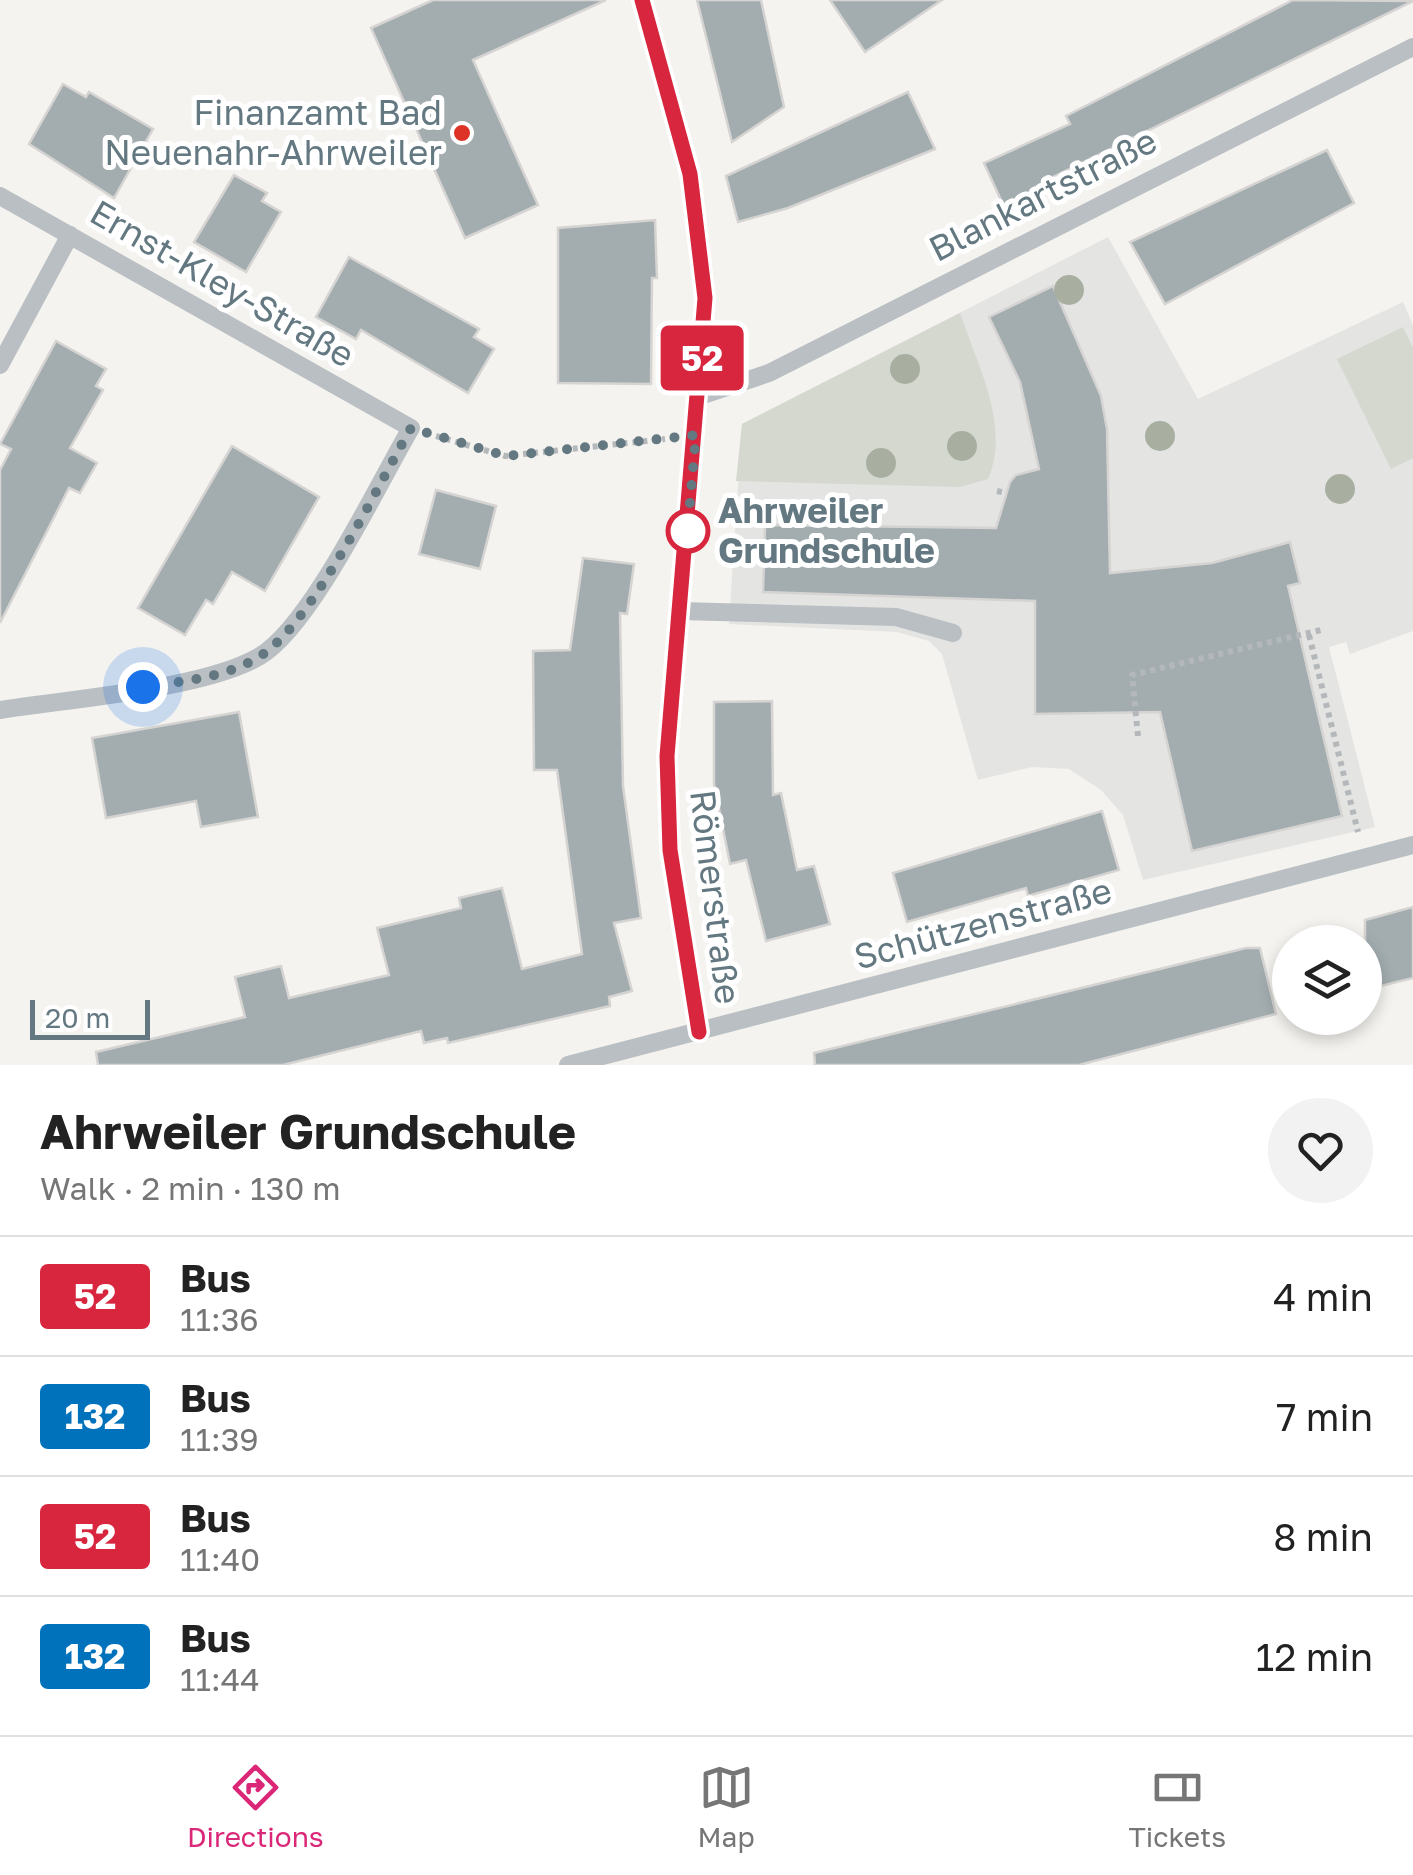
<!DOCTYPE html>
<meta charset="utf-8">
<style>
:root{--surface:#fff;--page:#f2f2f2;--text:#222;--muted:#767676;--line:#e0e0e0;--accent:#db2777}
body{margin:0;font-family:"Golos Text",sans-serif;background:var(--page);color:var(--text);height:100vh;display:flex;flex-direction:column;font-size:38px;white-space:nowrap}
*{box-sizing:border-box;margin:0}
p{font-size:32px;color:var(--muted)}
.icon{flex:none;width:55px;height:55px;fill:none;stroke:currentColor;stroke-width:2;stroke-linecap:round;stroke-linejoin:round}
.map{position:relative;height:1065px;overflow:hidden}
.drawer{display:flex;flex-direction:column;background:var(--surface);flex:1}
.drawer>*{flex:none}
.badge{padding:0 20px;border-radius:8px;font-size:35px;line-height:65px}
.buttons{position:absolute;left:1272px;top:925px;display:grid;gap:20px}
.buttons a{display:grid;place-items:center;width:110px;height:110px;border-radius:50%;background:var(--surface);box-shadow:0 5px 15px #0003;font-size:50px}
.scale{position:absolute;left:30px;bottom:25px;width:120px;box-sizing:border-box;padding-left:10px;border:5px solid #637880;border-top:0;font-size:28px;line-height:35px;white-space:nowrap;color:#637880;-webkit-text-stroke:8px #fff;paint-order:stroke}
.you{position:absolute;width:50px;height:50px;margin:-25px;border:8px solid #fff;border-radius:50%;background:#1a73e8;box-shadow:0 0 0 15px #1a73e833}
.map>.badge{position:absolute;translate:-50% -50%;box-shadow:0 0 0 5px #fff}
.round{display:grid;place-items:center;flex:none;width:105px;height:105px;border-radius:52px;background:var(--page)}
.head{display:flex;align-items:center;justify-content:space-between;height:170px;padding:0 40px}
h1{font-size:48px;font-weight:700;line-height:75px}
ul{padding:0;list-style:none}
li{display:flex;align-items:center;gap:30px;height:120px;padding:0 40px;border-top:2px solid var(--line)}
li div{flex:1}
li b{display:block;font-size:38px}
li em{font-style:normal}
li .badge{min-width:110px;font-weight:700;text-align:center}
.menu{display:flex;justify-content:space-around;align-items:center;height:140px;border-top:2px solid var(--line);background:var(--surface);font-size:28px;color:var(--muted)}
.menu a{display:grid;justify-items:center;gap:5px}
.menu .on{color:var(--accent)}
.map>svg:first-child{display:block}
.built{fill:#e4e4e3}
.green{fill:#d4d8cf}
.building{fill:#a3adb0;stroke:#d5d4d2;stroke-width:2.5}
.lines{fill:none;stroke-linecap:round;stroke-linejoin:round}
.path{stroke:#b4b8ba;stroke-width:6;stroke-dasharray:5 5;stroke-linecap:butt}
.minor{stroke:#b9bfc2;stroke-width:18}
.tree{fill:#a8afa1}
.line-casing{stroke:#fff;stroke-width:22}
.line{stroke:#d7263d;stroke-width:15}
.walk{stroke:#637880;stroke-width:10;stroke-dasharray:0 18}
.poi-dot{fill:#dd3226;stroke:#fff;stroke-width:4}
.stop-dot{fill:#fff;stroke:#d7263d;stroke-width:5}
.labels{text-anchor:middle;stroke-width:10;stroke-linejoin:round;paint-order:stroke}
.poi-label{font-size:35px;fill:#637880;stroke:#fff;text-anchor:end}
.street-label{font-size:35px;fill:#637880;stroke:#fff}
.stop-label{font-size:35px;font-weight:bold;fill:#637880;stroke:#fff;text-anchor:start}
</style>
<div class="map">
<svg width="1413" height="1065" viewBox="0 0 1413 1065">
<rect width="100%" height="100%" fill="#f4f3ef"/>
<path class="built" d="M1108,237L1198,399L1403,302L1413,325V631L1350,654L1346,642L1329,647L1375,827L1143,880L1123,815L1101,790L1069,769L1032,767L978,780L942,654L929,641L897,632L729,624L742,424Z"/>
<g class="green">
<path d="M960,313C977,364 1011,426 988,479L960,487L736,481L742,424Z"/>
<path d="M1403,327L1413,348V458L1391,469L1337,359Z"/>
</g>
<g class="building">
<path d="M433,0H606L473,60L538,205L465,238L371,28Z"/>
<path d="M697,0H761L784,107L732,142Z"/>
<path d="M830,0H942L865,52Z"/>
<path d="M1293,0L1413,1L1053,177L1058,187L1006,211L984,163L1070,124L1066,116Z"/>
<path d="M63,84L86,97L89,92L153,129L114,198L29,144Z"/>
<path d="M908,92L935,149L788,208L738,222L726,176Z"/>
<path d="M1327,150L1354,203L1165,304L1130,242Z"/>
<path d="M234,175L267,193L262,201L281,212L246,272L194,242Z"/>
<path d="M655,220L657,278H652L651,384L558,383V228Z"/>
<path d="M349,257L479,329L474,337L494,349L468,393L361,330L356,339L316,317Z"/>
<path d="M1053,286L1101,396L1107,429L1110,573L1212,563L1290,542L1300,583L1288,586L1342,816L1192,851L1160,712L1035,714V601L763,592L765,525L996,528L1010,482L1016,475L1039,469L1020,382L989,317Z"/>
<path d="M56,341L106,369L96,386L103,390L70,448L97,463L80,493L69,488L0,623V470L11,449L0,444Z"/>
<path d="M232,446L319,497L265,591L232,572L213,604L206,600L185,635L138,608Z"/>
<path d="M436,490L496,506L480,569L419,554Z"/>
<path d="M583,558L634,564L627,614L620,613L623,786L641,918L614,923L632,991L609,997L610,1006L448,1043L447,1038L424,1043L421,1031L283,1065H98L96,1052L245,1017L235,977L281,966L289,998L389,975L377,928L461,908L459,898L502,888L522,969L582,954L557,770H534L533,651L570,650Z"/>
<path d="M772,701L773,795L781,793L797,870L814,866L830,924L766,941L746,860L730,864L714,784V702Z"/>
<path d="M239,712L258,817L201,827L196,801L106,818L92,738Z"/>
<path d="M1102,811L1119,870L1028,896L1026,888L907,922L893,873Z"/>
<path d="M1413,907V978L1365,990V920Z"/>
<path d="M1246,948H1260L1276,1014L1079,1065H815L814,1053Z"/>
</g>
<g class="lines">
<g class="path">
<path d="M436,436L505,456L665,439"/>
<path d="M997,491L1006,493"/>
<path d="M1309,635L1358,832"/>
<path d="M1138,736L1132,675L1325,629"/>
</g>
<g class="minor">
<path d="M642,0L690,174L705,298L667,756L671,850L699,1032"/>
<path d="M0,196L411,428C378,484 311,626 260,656C205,689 68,699 0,710"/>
<path d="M0,365L70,235"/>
<path d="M700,396L769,373L1413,47"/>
<path d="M680,611L896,617L953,633"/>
<path d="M568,1065L1413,845"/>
</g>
</g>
<g class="tree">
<circle cx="1069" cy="290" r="15"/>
<circle cx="905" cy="369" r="15"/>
<circle cx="1160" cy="436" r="15"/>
<circle cx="962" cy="446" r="15"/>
<circle cx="881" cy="463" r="15"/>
<circle cx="1340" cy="489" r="15"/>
</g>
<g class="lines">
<g class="line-casing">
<path id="line" d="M642,0L690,174L705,298L667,756L670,850L699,1032"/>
</g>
<use href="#line" class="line"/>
<path class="walk" d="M143,687C183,681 227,678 262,655C314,620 377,487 411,428L506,456L696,435L687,536L688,531"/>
</g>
<circle class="poi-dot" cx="462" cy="133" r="10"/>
<circle class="stop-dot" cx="688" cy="531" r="20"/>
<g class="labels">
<g class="poi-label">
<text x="442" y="125">Finanzamt Bad<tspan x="442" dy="40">Neuenahr-Ahrweiler</tspan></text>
</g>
<g class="street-label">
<text transform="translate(1043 195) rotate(-27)" y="12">Blankartstraße</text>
<text transform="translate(222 284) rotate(30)" y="12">Ernst-Kley-Straße</text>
<text transform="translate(715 897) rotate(83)" y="12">Römerstraße</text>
<text transform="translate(983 924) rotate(-15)" y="12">Schützenstraße</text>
</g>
<g class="stop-label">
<text x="718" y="523">Ahrweiler<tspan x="718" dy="40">Grundschule</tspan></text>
</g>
</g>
</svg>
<div class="buttons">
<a><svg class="icon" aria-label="layers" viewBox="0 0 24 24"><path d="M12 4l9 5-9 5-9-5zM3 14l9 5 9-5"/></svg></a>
</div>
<div class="scale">20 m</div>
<div class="you" style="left:143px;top:687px"></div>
<b class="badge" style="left:702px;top:358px;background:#d7263d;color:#fff">52</b>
</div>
<section class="drawer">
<div class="head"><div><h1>Ahrweiler Grundschule</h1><p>Walk · 2 min · 130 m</p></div><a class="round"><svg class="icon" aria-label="heart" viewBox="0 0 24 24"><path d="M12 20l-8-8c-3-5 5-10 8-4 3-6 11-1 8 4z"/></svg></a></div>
<ul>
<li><span class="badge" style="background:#d7263d;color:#fff">52</span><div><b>Bus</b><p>11:36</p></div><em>4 min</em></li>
<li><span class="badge" style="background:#0072bc;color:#fff">132</span><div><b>Bus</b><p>11:39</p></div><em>7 min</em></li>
<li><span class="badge" style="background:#d7263d;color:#fff">52</span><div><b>Bus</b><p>11:40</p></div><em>8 min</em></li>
<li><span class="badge" style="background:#0072bc;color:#fff">132</span><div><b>Bus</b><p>11:44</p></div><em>12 min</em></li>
</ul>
</section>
<nav class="menu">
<a class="on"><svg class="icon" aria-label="directions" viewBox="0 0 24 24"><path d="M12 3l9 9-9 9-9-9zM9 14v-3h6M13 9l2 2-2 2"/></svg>Directions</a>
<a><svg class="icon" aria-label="map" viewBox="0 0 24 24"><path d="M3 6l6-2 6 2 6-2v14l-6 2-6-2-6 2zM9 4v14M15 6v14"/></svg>Map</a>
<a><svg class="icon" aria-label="tickets" viewBox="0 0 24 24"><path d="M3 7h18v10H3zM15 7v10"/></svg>Tickets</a>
</nav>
